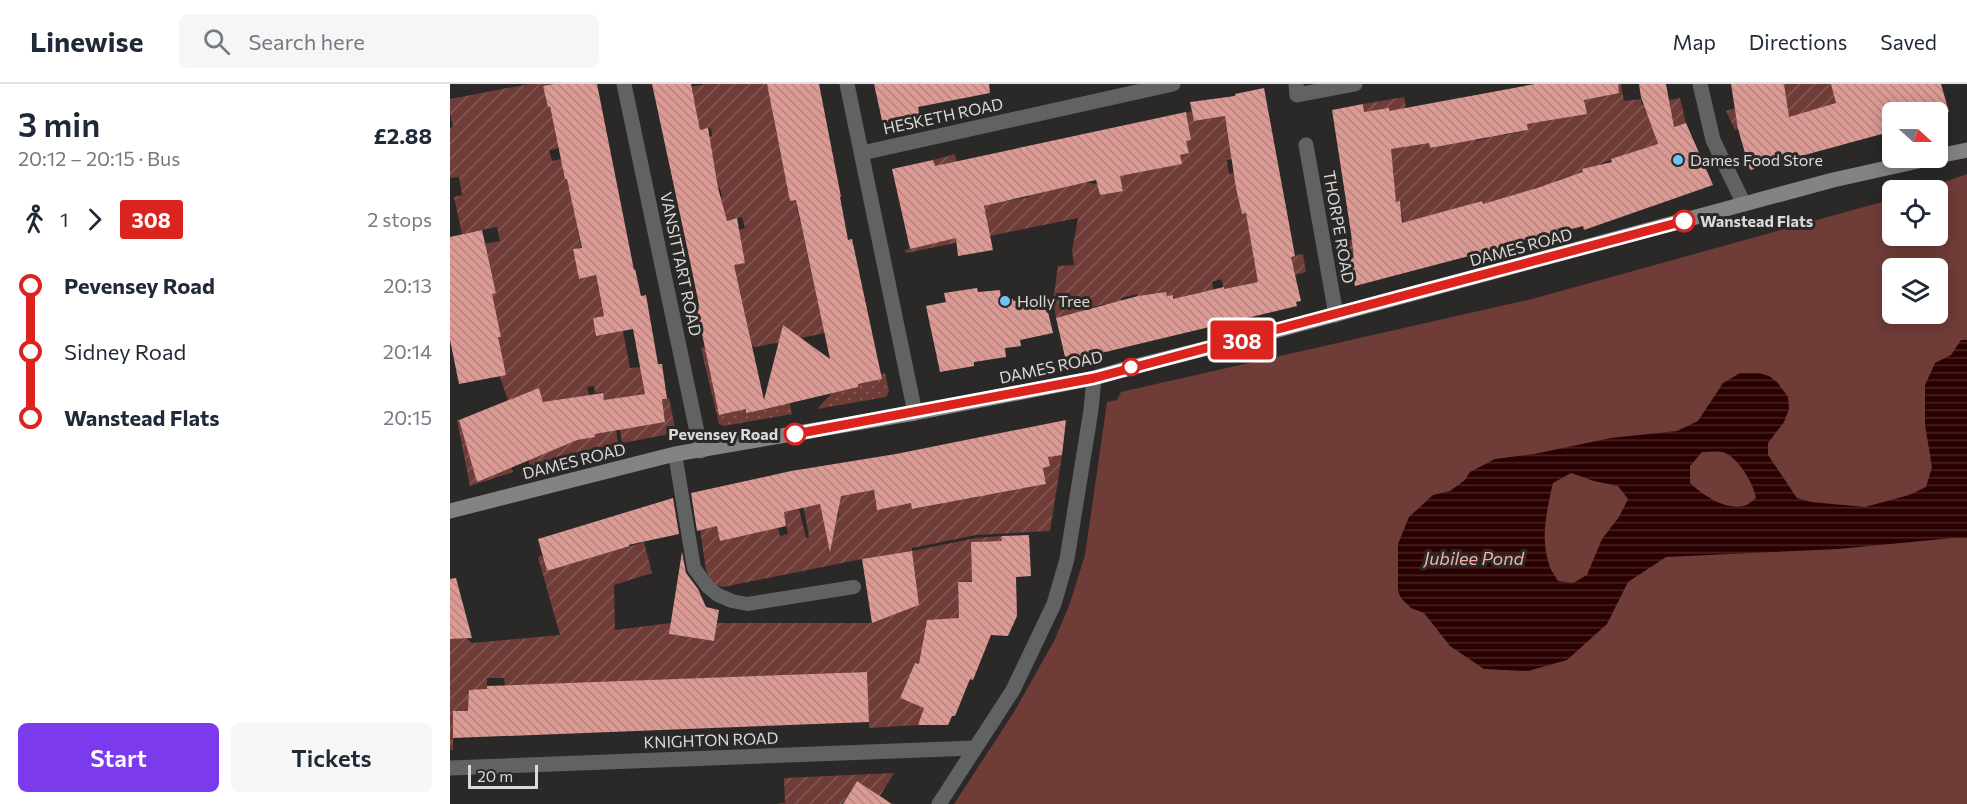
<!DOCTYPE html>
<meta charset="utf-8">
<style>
:root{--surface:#fff;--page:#f6f6f7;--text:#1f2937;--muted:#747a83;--line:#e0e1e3;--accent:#7c3aed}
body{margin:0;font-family:Commissioner,sans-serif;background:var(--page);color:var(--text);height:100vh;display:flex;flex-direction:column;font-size:22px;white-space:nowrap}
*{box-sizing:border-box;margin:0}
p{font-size:20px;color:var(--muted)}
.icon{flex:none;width:33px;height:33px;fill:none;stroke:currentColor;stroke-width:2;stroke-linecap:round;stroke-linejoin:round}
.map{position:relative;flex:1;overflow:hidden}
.panel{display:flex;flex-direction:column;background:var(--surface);width:450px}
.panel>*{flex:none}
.badge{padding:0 12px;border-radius:4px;font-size:21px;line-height:39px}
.needle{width:39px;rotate:111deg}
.buttons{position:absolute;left:1432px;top:18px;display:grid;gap:12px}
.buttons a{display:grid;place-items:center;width:66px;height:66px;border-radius:9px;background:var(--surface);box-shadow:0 3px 15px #0003;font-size:30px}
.scale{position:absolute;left:18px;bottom:15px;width:70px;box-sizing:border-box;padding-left:6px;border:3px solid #dbd9d8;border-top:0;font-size:16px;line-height:21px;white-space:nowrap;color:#dbd9d8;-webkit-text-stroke:4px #2b2828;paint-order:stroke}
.map>.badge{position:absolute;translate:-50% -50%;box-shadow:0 0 0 3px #fff}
.legs{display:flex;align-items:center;gap:9px;height:66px;padding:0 18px;font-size:20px}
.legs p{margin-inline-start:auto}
.overview{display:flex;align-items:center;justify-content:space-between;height:102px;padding:0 18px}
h1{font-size:33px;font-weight:600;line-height:45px}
.action{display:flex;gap:12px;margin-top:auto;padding:12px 18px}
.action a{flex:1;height:69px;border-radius:9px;background:var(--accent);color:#fff;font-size:24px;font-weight:600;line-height:69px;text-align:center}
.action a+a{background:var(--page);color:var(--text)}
ul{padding:0 18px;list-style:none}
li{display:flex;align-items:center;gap:21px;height:66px;font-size:22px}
li i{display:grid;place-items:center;width:9px;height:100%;margin:0 8px;background:currentColor}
li i::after{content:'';width:15px;height:15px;margin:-8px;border:4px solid;border-radius:50%;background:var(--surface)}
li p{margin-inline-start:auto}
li:first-child i{background:linear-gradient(#0000 50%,currentColor 0)}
li:last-child i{background:linear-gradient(currentColor 50%,#0000 0)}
header{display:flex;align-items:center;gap:36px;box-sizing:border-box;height:84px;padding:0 30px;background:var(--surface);border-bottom:2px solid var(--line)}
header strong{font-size:28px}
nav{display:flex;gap:33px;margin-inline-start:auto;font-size:21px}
.search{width:420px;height:54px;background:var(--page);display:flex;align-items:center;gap:15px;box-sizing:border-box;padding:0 21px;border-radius:9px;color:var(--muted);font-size:22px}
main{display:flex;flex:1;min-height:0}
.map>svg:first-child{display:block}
.grass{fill:url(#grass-dots)}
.park{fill:#703c38;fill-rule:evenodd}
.garden{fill:url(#garden-furrows)}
.water{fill:url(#water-rules);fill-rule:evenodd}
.building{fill:url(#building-back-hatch)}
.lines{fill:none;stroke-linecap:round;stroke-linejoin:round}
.service{stroke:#616363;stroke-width:14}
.minor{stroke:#616363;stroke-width:15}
.secondary{stroke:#818384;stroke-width:15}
.line-1-casing{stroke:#fff;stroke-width:14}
.line-1{stroke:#dc241f;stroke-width:9}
.poi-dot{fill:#70c1f4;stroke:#2b2828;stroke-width:2}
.stop-1-dot{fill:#fff;stroke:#dc241f;stroke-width:3}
.labels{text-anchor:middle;stroke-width:6;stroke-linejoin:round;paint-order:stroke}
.street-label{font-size:16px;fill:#dbd9d8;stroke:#2b2828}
.poi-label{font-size:16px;fill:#dbd9d8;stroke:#2b2828;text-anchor:start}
.stop-label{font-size:16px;font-weight:bold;fill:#dbd9d8;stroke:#2b2828;text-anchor:start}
.water-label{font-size:18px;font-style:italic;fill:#f8ada7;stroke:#2b2828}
</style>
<header>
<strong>Linewise</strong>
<div class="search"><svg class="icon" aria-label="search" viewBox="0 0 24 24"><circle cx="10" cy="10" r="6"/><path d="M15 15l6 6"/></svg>Search here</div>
<nav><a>Map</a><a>Directions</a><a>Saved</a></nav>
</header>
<main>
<section class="panel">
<div class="overview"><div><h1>3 min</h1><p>20:12 – 20:15 · Bus</p></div><b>£2.88</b></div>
<div class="legs"><svg class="icon" aria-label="walk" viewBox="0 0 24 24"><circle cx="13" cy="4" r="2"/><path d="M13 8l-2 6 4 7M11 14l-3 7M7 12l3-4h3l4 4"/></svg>1<svg class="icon" aria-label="forward" viewBox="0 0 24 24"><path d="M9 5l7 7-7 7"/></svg><b class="badge" style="background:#dc241f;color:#fff">308</b><p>2 stops</p></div>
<ul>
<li><i style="color:#dc241f"></i><b>Pevensey Road</b><p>20:13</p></li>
<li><i style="color:#dc241f"></i><span>Sidney Road</span><p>20:14</p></li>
<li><i style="color:#dc241f"></i><b>Wanstead Flats</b><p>20:15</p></li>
</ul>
<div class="action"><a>Start</a><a>Tickets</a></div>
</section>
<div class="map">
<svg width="1517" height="720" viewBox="0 0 1517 720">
<defs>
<pattern id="grass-dots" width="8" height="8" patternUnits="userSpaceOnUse" patternTransform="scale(1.5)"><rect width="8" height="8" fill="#703c38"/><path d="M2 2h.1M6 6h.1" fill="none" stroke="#845854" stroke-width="1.8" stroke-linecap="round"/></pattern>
<pattern id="garden-furrows" width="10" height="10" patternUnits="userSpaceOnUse" patternTransform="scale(1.5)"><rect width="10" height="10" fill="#703c38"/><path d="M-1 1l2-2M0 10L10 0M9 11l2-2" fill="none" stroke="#845854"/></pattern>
<pattern id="water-rules" width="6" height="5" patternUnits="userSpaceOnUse" patternTransform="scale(1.5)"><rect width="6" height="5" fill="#2a0000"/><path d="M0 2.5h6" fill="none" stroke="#482524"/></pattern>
<pattern id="building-back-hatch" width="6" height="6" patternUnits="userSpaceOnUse" patternTransform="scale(1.5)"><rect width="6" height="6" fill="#dc9a94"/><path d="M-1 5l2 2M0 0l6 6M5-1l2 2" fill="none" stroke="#b6847f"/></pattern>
</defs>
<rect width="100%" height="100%" fill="#2b2828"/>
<g class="grass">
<path d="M255,263L269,331L296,325V328L339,316L342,330L274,342L269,340L251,264Z"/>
<path d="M435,289L439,307L436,313L367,325L383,308L408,303V300L432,295L431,290Z"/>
</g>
<path class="park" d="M1517,90V720H504L564,628L604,557L619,522L635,471L657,318L667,316L671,308L1082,215L1443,115V152H1488V106H1471ZM1443,184H1488V230H1443Z"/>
<g class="garden">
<path d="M79,0H104L93,2L98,22L120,18L109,64L99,66L102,77L132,70L161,73L113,83L115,95L136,91L145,132L126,136L131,164L123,166L129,195L157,189L158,191L146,194L154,232L143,234L146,252L173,247L180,284L191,283L195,310L154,316L152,308L145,309L144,302L137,303L139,311L115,315L144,349L166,346L168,360L118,370L80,382L78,376L100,338L89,305L61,325L50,293L35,294L26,258L51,253L46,231L23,236L42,210L46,209L43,194L28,161L50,157L47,143L12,150L4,113L12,111L9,93L0,94V44L3,43L0,29V15Z"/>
<path d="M256,0H317L321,20L343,16L323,33L335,89L362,112L364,120L347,124L375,249L346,255L344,249L338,245L332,246L331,258L305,263L302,262L289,202L256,209L283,181L295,179L293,170L266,172L240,177L239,174L268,168L267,164L291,158L289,146L295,144L292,133L262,140L260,134L232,140L272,130L263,115L272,113L270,104L261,106C266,79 263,79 252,54L262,52L261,44L238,48L248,37L245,19L232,22L240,3Z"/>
<path d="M1136,0H1171L1174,17L1191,15L1192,21L1230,14L1236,39L1204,49L1215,82L1199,63L1177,70L1187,93L1169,73L1150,80L1160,102L1119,93L1107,96L1113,115L1095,101L1076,107L1071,127L1066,110L1038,119L1039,137L1047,165L1045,166L1032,117L1020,120L917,171L900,175L897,158L930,140L953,137L950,117L932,120L935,97L944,95L943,87L927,89L940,34L939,25L914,28L913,20L954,13L961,50L979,59L980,64L995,61L1022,37L1026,57L1039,54L1038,48L1055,51L1078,46L1074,27L1090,38L1136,29L1134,16Z"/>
<path d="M1334,0H1445L1384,12L1386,20L1343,32L1346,44L1301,41L1285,46L1276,27L1335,8Z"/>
<path d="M742,27L744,37L775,32L777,42L800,71L777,76L779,90L784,89L792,130L810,127L806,181L853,170L856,188L845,191L843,184L831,193L774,205L771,195L762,198L764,207C750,206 737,212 724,218L723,211L717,212L716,208L688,214L687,210L671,214L673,222L657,226L655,220L639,224L641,236L618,242L615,232L606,234L603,217L608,182L624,181L622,167L628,134L456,169L455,166L487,158L485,86L483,76L505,70L517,126L547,119L542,97L551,95L556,117L579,113L575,89L647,100L650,111L673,106L670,92L731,80L730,71L739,69L736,57L741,56L736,29Z"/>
<path d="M219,314L226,349L172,359L170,345L215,338L212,315Z"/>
<path d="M7,336H9L27,397L61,383L63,388L20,402Z"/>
<path d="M597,367L612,371L600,447L526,451L462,464V467L526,454L551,452L552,457L521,458L522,489L539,497L508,498L509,528L540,527L489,589L465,579L450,614L474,624L468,641L419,644L417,588L55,602L54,594H37V605L17,651L3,627V666H0V555L16,554L22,559L110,551L88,473L92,471L97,487L194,458L202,489L164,501L165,546L221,539L220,550L263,557L267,539H422L469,521L462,467L412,475L273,503L262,499L256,486L248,432L256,445L267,442L323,421L330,452L338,450L334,428L349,425L356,454L359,453L352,414L373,417V435L389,432L386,409L401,410L424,406L427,425L456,393L463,425L491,420L486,389L501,418L529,413L523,382L539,411L565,406L559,374L575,404L596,400L593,384L600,382Z"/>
<path d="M444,689L430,712L407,697L392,720H325L335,719L334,694Z"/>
</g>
<path class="water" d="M1511,256H1517V454H1503L1388,465L1216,473L1178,498L1157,540L1117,576L1078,587L1034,585L1000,562L974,529L961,524L951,514L948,507V460L959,433L983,411L1000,407L1015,396L1020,388L1045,375L1084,370L1161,354L1227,347L1248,337L1273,299L1290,289H1309L1319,292L1327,298L1338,313L1339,325L1334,338L1318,359V371L1347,414L1361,418L1415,423L1459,411L1476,403L1482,383L1475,341V301L1485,279L1501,271ZM1252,368C1258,368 1266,367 1272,368C1287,371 1304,400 1306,414C1302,417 1298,421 1294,422C1274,426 1253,411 1240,399V382ZM1121,389L1144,397L1168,402L1178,415L1169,433L1152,455L1137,491L1123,499L1108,497C1105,491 1100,486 1099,480C1090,454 1097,425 1103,399Z"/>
<g class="building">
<path d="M104,0H147L184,186L185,185L191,212L196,211L208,280H212L217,315H212L215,338L145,350V353L127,356L27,398L9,336L89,304L93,318L153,309L154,316L195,310L183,245L146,252L143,234L154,232L146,191L129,195L123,165L132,164L117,95H115L100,22L98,23L93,2Z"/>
<path d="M202,0H241L250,46L258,44L268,104L277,137L287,134L295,179L284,181L314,316L333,241L380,275L346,116L340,117L317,0H369L391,113H390L398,156L402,155L432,295L408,300V303L315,325L296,329V325L269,331L246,221H249L240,177Z"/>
<path d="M424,0H539L540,9L468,23L470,33L433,41Z"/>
<path d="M1085,0H1168L1169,9L1134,16L1137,30L1077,40L1078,46L980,64L979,59L941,65L946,118L950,117L952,139L1032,117L1033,120L1087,104L1133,88L1132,85L1162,78L1161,75L1208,60L1191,13L1189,0H1216L1224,43L1236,39L1263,101L1134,146L1133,142L905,202L900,175L904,174L901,149L882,26L913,20L914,28L939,24V27Z"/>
<path d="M1281,0H1334L1339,33L1386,19L1381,0H1491L1499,28H1443V47L1300,86L1288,45Z"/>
<path d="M814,4L845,172L841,173L851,217L846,218L847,222L622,276L621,272L615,273L606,234L688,212L716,208L717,212L723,211V215L774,203V205L808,198L796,129L792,130L786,104L775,32L744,37L740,18L785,12V10Z"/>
<path d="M736,28L741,56L736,57L739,69L730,71L732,80L670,92L673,107L650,111L646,96L534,122L543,166L508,172L506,154L460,165L442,85L483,76L485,82Z"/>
<path d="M32,146L46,209L42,210L51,253H48L56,291L9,300L0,256V153Z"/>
<path d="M527,204L528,208L550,206L551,217L563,215V217L594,211L603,249L570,256L571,262L555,264L556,273L524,278V282L490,288L476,222L496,218L494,209Z"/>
<path d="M616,336L612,371L598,373L600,382L593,384L596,400L462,425L461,419L427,426L424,406L391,412L380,468L370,420L334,428L336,442L270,457L267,442L247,447L241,409L341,387L446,370Z"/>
<path d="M223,414L229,450L178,461L180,462L97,487L88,455Z"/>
<path d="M579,451L581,492L566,493L567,532L558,552L541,551L523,596L520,595L505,632H502L498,641H468L474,624L450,614L465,579L469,580L477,536L509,534L508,498H522L521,458L552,457L551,452Z"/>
<path d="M462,467L469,521L422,539L412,475Z"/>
<path d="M232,468L236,489L248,505L256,523L269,526L264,557L219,550Z"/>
<path d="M6,494L22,554L0,555V495Z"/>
<path d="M417,588L419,638L3,654V627H18L19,606L37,605V602Z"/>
<path d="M407,697L442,720H393Z"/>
</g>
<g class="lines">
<path class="service" d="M225,370L244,484L258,503L268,511L282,517L297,520L404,503"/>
<g class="minor">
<path d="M174,0L251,367"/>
<path d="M397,0L465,329"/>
<path d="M846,0L847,11L905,0"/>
<path d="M1250,0L1263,56L1294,120"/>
<path d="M856,61L886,231"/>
<path d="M412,69L723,0"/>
<path d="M0,684L524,664"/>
<path d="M489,720L563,606L604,520L617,475L641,326L644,294"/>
</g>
<g class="secondary">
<path d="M1488,72L1517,66"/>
<path d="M0,427L225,370L465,329L644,294L682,283L802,253L1383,96L1482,74"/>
</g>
</g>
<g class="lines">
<g class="line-1-casing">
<path id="line-1" d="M345,350L644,294L1234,137"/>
</g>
<use href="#line-1" class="line-1"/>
</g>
<g class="poi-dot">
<circle cx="1228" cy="76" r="6"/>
<circle cx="555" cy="217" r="6"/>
</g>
<g class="stop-1-dot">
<circle cx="1234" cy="137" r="10"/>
<circle cx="681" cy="283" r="8"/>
<circle cx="345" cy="350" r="10"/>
</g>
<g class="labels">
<g class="street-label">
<text transform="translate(493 32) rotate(-12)" y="6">HESKETH ROAD</text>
<text transform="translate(889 143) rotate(80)" y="6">THORPE ROAD</text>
<text transform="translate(1071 163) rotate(-15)" y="6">DAMES ROAD</text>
<text transform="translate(231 180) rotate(78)" y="6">VANSITTART ROAD</text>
<text transform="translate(601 283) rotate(-12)" y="6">DAMES ROAD</text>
<text transform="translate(124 377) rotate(-14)" y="6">DAMES ROAD</text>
<text transform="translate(261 656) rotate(-2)" y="6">KNIGHTON ROAD</text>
</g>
<g class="poi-label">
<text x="1240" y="82">Dames Food Store</text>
<text x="567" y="223">Holly Tree</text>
</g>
<g class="stop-label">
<text x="1250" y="143">Wanstead Flats</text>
<text x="328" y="356" text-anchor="end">Pevensey Road</text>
</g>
<g class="water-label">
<text x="1024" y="481">Jubilee Pond</text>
</g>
</g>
</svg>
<div class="buttons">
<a><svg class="needle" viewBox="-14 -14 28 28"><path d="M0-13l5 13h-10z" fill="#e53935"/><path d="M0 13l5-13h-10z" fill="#747a83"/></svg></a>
<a><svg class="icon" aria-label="locate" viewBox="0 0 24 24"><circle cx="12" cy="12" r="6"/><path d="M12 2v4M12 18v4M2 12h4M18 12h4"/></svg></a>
<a><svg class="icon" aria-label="layers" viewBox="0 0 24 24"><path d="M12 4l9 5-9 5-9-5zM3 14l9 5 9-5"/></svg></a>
</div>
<div class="scale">20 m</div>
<b class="badge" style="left:792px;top:256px;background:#dc241f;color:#fff">308</b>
</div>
</main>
